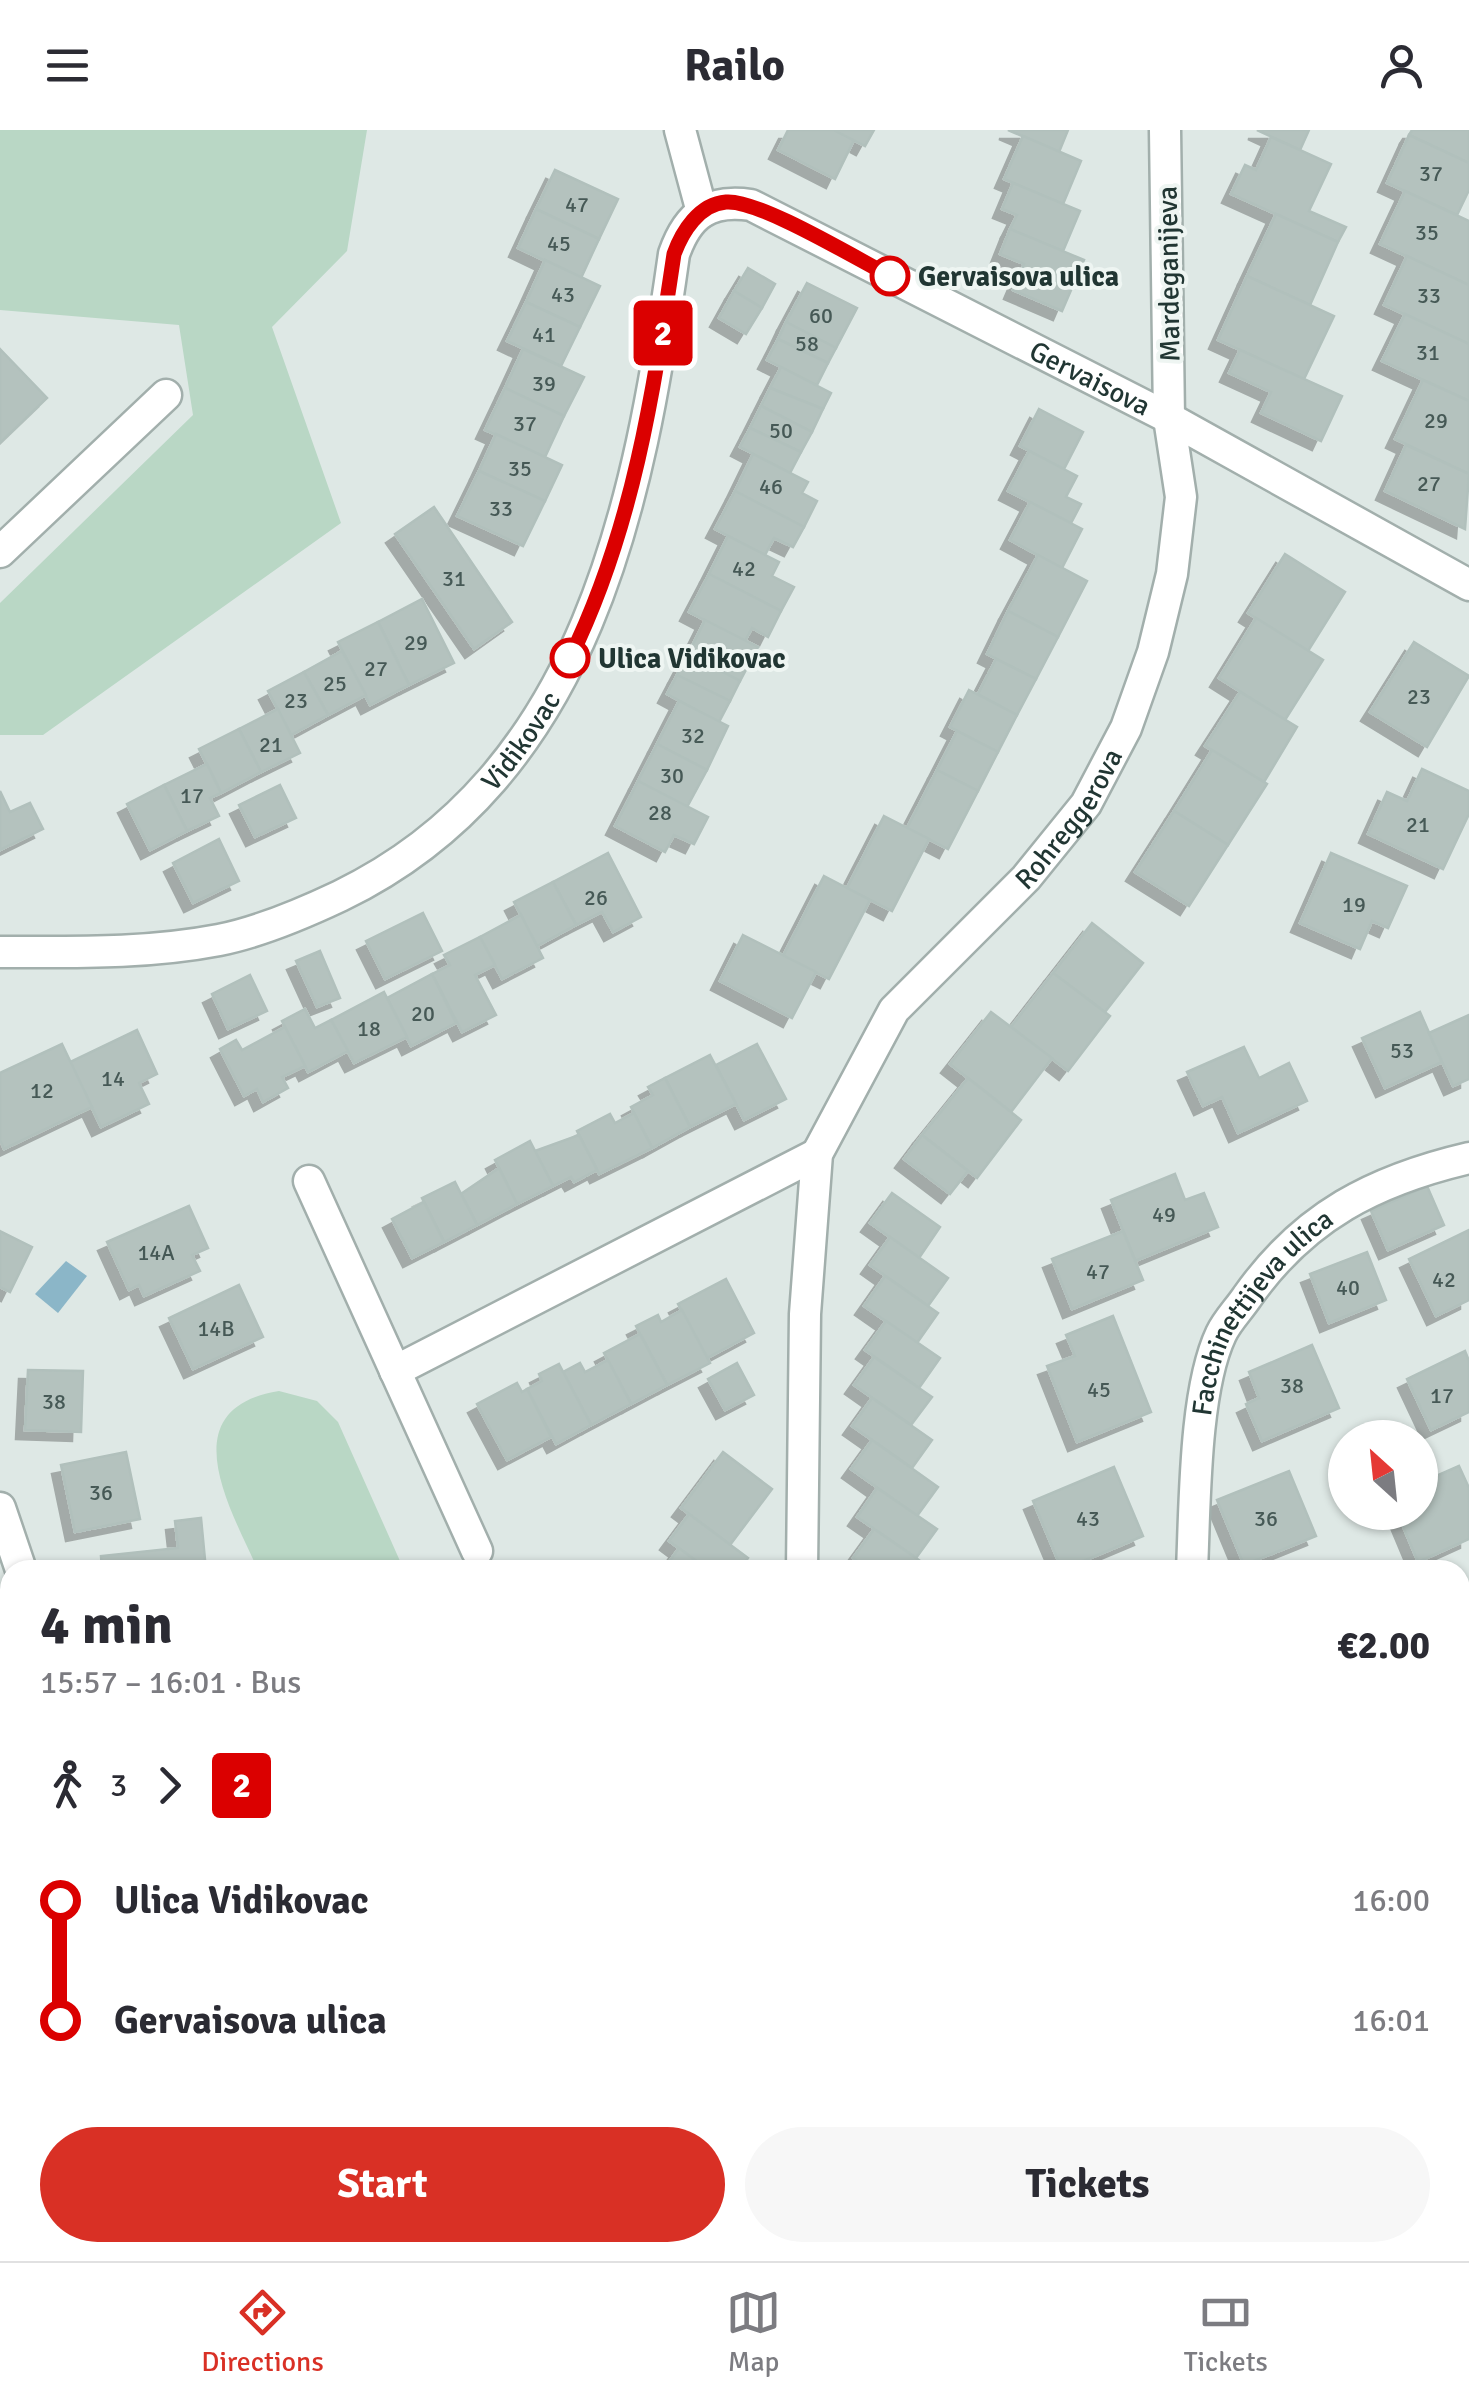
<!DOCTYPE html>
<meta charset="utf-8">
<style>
:root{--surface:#fff;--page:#f7f7f7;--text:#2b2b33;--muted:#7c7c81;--line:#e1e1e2;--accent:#d93025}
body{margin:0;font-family:Signika,sans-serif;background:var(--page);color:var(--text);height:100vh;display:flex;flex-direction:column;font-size:38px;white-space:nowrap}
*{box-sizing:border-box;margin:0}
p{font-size:32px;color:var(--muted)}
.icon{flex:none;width:55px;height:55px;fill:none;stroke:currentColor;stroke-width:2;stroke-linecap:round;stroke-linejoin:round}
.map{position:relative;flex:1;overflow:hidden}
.details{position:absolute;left:0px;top:1430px;width:1470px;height:702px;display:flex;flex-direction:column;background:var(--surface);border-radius:30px 30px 0 0;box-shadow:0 2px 8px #0004}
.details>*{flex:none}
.badge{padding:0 20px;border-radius:8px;font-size:35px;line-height:65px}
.needle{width:65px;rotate:333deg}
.buttons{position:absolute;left:1328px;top:1290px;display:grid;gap:20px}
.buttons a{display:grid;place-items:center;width:110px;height:110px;border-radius:50%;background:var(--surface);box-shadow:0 2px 8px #0004;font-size:50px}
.map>.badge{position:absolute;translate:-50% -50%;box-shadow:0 0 0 5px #fff}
.legs{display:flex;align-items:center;gap:15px;height:110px;padding:0 40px;font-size:32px}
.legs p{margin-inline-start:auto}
.head{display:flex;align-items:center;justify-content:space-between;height:170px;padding:0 40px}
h1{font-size:55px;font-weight:700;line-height:75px}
.action{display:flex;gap:20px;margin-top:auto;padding:20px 40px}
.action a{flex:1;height:115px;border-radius:60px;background:var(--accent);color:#fff;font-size:40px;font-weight:700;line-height:115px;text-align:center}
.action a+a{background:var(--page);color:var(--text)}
ul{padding:0 40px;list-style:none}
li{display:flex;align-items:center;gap:35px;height:120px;font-size:38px}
li i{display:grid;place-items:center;width:15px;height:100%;margin:0 12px;background:currentColor}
li i::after{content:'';width:25px;height:25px;margin:-12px;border:8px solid;border-radius:50%;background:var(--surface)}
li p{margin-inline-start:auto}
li:first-child i{background:linear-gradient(#0000 50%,currentColor 0)}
li:last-child i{background:linear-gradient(currentColor 50%,#0000 0)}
header{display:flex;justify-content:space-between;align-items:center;height:130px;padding:0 40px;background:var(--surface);font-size:45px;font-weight:700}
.dock{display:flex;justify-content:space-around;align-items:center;height:140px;border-top:2px solid var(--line);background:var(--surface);font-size:28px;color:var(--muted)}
.dock a{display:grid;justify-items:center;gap:5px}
.dock .active{color:var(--accent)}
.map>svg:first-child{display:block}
.green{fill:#b9d7c5}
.water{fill:#8bb6c8}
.building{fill:#b4c2be;stroke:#b1c0bc;stroke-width:2.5;filter:url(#shadow)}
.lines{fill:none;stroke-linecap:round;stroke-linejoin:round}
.minor-casing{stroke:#a2afac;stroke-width:35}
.minor{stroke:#fff;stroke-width:30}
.line-1-casing{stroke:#fff;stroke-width:22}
.line-1{stroke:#db0000;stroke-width:15}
.stop-1-dot{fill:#fff;stroke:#db0000;stroke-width:5}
.labels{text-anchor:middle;stroke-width:8;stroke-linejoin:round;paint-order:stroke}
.number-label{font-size:22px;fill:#465956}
.street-label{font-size:28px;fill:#213633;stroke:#eef5f2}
.stop-label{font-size:28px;font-weight:bold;fill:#213633;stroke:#eef5f2;text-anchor:start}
</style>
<header><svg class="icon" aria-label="menu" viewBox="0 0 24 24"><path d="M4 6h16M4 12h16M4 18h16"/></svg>Railo<svg class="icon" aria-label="person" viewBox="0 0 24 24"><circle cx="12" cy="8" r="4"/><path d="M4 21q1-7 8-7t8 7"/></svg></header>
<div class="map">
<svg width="1469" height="2131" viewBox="0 0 1469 2131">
<defs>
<filter id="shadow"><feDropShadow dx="-9" dy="9" stdDeviation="0" flood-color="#0004"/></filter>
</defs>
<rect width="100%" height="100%" fill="#dee8e5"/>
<g class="green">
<path d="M0,0H367L347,121L272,197L341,393L43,605H0V473L193,285L179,195L0,180Z"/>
<path d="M279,1261L317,1271L338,1292L404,1440H258C231,1379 170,1279 279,1261Z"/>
</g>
<path class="water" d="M66,1131L87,1146L58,1183L35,1164Z"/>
<g class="building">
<path d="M788,0H834L854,10L835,49L778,20Z"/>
<path d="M834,0H874L865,16Z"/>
<path d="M1008,0H1068L1059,22Z"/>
<path d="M1257,0H1309L1300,20Z"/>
<path d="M1412,0H1469V33L1409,5Z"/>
<path d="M1409,5L1469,33V60L1457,85L1387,53Z"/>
<path d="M1023,6L1081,31L1063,74L1004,49Z"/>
<path d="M1271,7L1331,34L1309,81L1346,97L1338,112L1231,64L1245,35L1256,40Z"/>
<path d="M555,40L618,69L599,109L536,79Z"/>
<path d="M1013,53L1080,81L1063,121L1010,99L1017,85L1002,79Z"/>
<path d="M1405,61L1469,91V155L1380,114Z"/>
<path d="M536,79L599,109L581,148L518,118Z"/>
<path d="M1276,84L1338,112L1310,175L1247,146Z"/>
<path d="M1010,99L1084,130L1062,181L1013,160L1024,134L1000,124Z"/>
<path d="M1407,126L1469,155V214L1384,175Z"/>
<path d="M545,130L600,156L580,197L526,172Z"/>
<path d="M748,138L775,154L762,178L734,161Z"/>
<path d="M1247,146L1334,186L1304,249L1218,210Z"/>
<path d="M807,153L857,178L836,218L786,192Z"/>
<path d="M734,161L762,178L746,204L719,188Z"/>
<path d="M526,172L580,197L561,236L507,211Z"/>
<path d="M1405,184L1469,214V271L1382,231Z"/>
<path d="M786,192L836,218L828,233L778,209Z"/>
<path d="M778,209L828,233L817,255L767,230Z"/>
<path d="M0,219L47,268L0,313Z"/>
<path d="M523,219L584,247L564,286L505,258Z"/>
<path d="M1240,220L1342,266L1321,311L1261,283L1271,262L1229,243Z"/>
<path d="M781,237L831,263L823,279L770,258Z"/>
<path d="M1423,250L1469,271V344L1395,309Z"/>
<path d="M505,258L564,286L545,327L485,300Z"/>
<path d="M770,258L823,279L812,302L761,276Z"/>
<path d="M761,276L812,302L801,322L750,298Z"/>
<path d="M1039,279L1083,302L1064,339L1020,316Z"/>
<path d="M750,298L801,322L790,343L740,317Z"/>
<path d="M496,304L562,335L545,371L479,341Z"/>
<path d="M1406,315L1469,344L1465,399L1385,361Z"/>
<path d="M1029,321L1077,346L1066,367L1081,374L1071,393L1008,361Z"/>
<path d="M753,324L808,352L802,363L817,371L804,397L735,361Z"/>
<path d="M479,341L545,371L523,416L457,386Z"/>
<path d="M735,361L804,397L793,417L774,408L765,425L715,399Z"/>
<path d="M1030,372L1082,399L1062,438L1010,410Z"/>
<path d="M434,377L512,492L474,519L395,404Z"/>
<path d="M728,406L779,432L772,446L794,457L781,481L709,444Z"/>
<path d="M1285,424L1345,462L1308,521L1248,483Z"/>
<path d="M1038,425L1087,451L1058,507L1008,481Z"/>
<path d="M709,444L781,481L768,507L752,498L745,511L689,482Z"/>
<path d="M422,469L454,533L409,555L378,492Z"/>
<path d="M1008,481L1058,507L1036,549L987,524Z"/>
<path d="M1256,488L1323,530L1285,590L1219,548Z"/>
<path d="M705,490L758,517L740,551L688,524Z"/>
<path d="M378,492L409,555L370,575L338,512Z"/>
<path d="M1414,512L1469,546L1427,617L1370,582Z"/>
<path d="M342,521L366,565L328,585L304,542Z"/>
<path d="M688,524L740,551L730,571L677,545Z"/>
<path d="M996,529L1036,549L1017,585L978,564Z"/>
<path d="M304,542L328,585L291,605L268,561Z"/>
<path d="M677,545L730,571L719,592L667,564Z"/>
<path d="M969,560L1017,585L998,622L950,597Z"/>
<path d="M1240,562L1297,597L1264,652L1205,616Z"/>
<path d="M679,571L728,596L707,640L657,614Z"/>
<path d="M278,579L300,623L261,642L239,599Z"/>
<path d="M239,599L261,642L221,663L199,619Z"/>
<path d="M957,601L998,622L978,661L937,640Z"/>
<path d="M657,614L707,640L687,677L638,651Z"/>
<path d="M1212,620L1267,654L1228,715L1174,681Z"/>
<path d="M207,634L221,663L210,668L219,686L187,701L164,655Z"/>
<path d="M1422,639L1469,661V684L1443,739L1368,704L1387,662L1407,671Z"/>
<path d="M937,640L978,661L948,719L907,698Z"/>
<path d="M638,651L708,687L694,714L674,705L665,722L615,696Z"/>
<path d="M164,655L187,701L150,720L127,674Z"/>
<path d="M280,655L296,688L255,707L239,675Z"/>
<path d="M0,661L10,682L30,673L43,699L0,720Z"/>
<path d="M1174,681L1228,715L1189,776L1135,742Z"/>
<path d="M884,686L929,709L892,781L847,758Z"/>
<path d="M219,709L239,751L193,773L173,733Z"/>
<path d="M608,723L641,787L613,802L602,782L576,795L553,752Z"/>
<path d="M1331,723L1407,756L1388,798L1372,791L1360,819L1300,793Z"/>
<path d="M824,746L870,770L829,849L783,826Z"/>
<path d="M553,752L576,795L537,816L514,772Z"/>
<path d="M423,783L442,821L385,849L366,811Z"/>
<path d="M521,785L543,828L502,849L480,807Z"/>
<path d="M1092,793L1143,833L1105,882L1053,843Z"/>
<path d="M743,805L816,842L792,888L720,851Z"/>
<path d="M480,807L495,835L475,845L496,885L462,902L432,844L450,835L444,825Z"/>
<path d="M320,821L340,868L317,877L296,831Z"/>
<path d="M1053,843L1110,886L1068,941L1011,897Z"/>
<path d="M432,844L456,893L411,916L387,868Z"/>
<path d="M250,845L267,881L228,899L212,864Z"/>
<path d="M384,862L407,907L354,933L331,890Z"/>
<path d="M305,879L315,898L331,890L348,921L308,942L282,891Z"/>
<path d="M991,882L1052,928L1011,982L950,934Z"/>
<path d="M1420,882L1442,932L1385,958L1362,908Z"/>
<path d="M1469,885V949L1453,956L1429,903Z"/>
<path d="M285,897L305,936L282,947L288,958L263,972L257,959L244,966L220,919L236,910L242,920Z"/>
<path d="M137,900L157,944L139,953L149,974L101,997L70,932Z"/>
<path d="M62,914L92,977L4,1019L0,1010V943Z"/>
<path d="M757,914L786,969L744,990L716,935Z"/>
<path d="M1244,917L1259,948L1289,933L1307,971L1238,1003L1222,967L1203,976L1187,942Z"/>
<path d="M710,925L736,974L690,997L665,948Z"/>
<path d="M665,948L690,997L652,1018L631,977L653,965L648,957Z"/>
<path d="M968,948L1021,990L977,1048L922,1005Z"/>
<path d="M634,983L652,1018L599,1044L577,1001L610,984L615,993Z"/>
<path d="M579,1005L597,1040L574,1052L571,1047L553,1056L535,1021Z"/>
<path d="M922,1005L968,1041L950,1064L904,1029Z"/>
<path d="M530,1011L553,1056L517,1074L495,1030Z"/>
<path d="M499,1038L517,1074L477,1095L461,1064Z"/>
<path d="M1175,1044L1185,1070L1204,1063L1218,1097L1135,1131L1111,1070Z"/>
<path d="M455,1052L477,1095L444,1112L422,1068Z"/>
<path d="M1427,1056L1444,1095L1388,1120L1371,1081Z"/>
<path d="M892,1063L940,1097L919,1128L870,1093Z"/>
<path d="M424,1072L444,1112L412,1128L392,1089Z"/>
<path d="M189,1076L208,1118L192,1125L200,1141L144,1166L139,1155L129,1160L107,1112Z"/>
<path d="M1469,1100V1170L1436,1186L1409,1129Z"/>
<path d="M0,1101L32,1117L10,1162L0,1157Z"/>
<path d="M1123,1101L1143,1150L1072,1179L1052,1129Z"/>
<path d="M890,1107L948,1148L928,1176L870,1135Z"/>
<path d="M1367,1122L1386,1170L1329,1193L1310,1144Z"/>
<path d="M885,1146L938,1183L917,1213L864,1176Z"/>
<path d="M726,1149L754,1203L707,1228L678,1174Z"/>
<path d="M239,1155L263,1207L193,1239L169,1188Z"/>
<path d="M682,1180L710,1233L667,1255L636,1196L658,1185L661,1192Z"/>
<path d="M1113,1186L1151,1282L1077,1312L1047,1236L1075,1226L1066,1205Z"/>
<path d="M886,1191L940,1228L919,1258L865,1220Z"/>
<path d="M640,1204L667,1255L631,1274L604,1223Z"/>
<path d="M1312,1215L1339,1278L1262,1311L1246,1274L1259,1268L1249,1242Z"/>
<path d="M1465,1221L1469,1231V1282L1431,1300L1407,1249Z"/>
<path d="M874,1227L932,1267L911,1295L854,1255Z"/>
<path d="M608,1230L631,1274L591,1295L563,1242L580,1233L585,1242Z"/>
<path d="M737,1233L754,1265L725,1280L708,1249Z"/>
<path d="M559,1234L591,1295L556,1314L527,1259L542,1251L539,1244Z"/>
<path d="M28,1240L83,1241L81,1302L25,1300Z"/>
<path d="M517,1253L522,1262L527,1259L551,1307L507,1330L477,1274Z"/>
<path d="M872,1268L932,1310L912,1338L852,1296Z"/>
<path d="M872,1310L938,1357L917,1386L851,1339Z"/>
<path d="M126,1322L140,1389L75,1402L61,1335Z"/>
<path d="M723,1322L772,1359L730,1415L681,1378Z"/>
<path d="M1459,1336L1469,1358V1409L1418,1432L1397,1382H1420V1353Z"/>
<path d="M1114,1337L1143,1406L1062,1440L1033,1371Z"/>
<path d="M1289,1341L1316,1406L1244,1435L1217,1370Z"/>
<path d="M877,1358L937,1399L916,1428L857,1387Z"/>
<path d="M689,1384L748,1428L739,1440H708L669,1411Z"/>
<path d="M201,1388L206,1440H102L101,1426L178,1418L175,1391Z"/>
<path d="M874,1399L916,1428L933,1440H870L853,1428Z"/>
<path d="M679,1418L708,1440H663Z"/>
<path d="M1460,1476L1469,1495V1526L1460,1530Z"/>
<path d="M10,1916V1961L0,1955V1934Z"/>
<path d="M630,2122H667L670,2131H609Z"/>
<path d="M686,2122H742L746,2131H670Z"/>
<path d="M745,2122H822L826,2131H746Z"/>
<path d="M850,2122H899L903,2131H853Z"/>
<path d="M899,2122H944L948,2131H903Z"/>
<path d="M1180,2122H1270L1274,2131H1184Z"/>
<path d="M1337,2122H1405L1409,2130L1340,2131Z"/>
</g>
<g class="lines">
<g class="minor-casing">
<g id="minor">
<path d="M680,0L702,82"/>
<path d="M0,422L166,265"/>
<path id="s1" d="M0,822C74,822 146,824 219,810C260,802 302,784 340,766C588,646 639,372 674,124C688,84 709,69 751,75L1169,288L1469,455"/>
<path d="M309,1051L477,1421"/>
<path d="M395,1241L817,1024"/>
<path d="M0,1378L21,1440"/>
<path id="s2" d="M802,1440L805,1184L817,1024L894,880L1026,748L1086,674L1126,598L1153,522L1172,444L1181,367L1169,288L1165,0"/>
<path id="s3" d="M1192,1440C1195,1376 1194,1261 1221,1204C1227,1191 1239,1179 1247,1167C1304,1086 1375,1050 1469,1028"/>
<path d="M0,1634L10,1580"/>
<path d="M379,2122L390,2131"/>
<path d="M1032,2131L1040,2122"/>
</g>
</g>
<use href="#minor" class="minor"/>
</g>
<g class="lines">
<g class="line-1-casing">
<path id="line-1" d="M570,528C633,399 653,265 674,124C682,102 699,74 726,72C758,69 857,129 890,146"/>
</g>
<use href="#line-1" class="line-1"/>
</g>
<g class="stop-1-dot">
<circle cx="890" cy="146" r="18"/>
<circle cx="570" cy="528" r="18"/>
</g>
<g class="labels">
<g class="number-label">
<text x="1431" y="51">37</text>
<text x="577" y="82">47</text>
<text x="1427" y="110">35</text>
<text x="559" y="121">45</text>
<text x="563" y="172">43</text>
<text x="1429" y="173">33</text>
<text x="821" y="193">60</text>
<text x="544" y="212">41</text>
<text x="807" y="221">58</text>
<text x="1428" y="230">31</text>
<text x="544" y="261">39</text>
<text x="1436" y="298">29</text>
<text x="525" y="301">37</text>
<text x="781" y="308">50</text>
<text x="520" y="346">35</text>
<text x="1429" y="361">27</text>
<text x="771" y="364">46</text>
<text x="501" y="386">33</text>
<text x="744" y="446">42</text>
<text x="454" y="456">31</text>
<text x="416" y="520">29</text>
<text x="376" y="546">27</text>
<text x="335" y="561">25</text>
<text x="1419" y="574">23</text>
<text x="296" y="578">23</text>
<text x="693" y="613">32</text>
<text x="271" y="622">21</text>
<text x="672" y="653">30</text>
<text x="192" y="673">17</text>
<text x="660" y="690">28</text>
<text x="1418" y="702">21</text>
<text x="596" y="775">26</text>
<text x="1354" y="782">19</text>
<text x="423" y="891">20</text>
<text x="369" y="906">18</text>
<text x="1402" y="928">53</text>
<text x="113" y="956">14</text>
<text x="42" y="968">12</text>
<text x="1164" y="1092">49</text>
<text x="156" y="1130">14A</text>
<text x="1098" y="1149">47</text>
<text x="1444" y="1157">42</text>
<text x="1348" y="1165">40</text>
<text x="216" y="1206">14B</text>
<text x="1292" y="1263">38</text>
<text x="1099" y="1267">45</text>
<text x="1442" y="1273">17</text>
<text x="54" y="1279">38</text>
<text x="101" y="1370">36</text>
<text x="1088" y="1396">43</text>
<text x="1266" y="1396">36</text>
</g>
<g class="street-label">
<text transform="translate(1168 144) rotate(-91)" y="10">Mardeganijeva</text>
<text dy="10" stroke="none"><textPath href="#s1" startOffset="1588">Gervaisova</textPath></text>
<text dy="10" stroke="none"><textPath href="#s1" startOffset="590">Vidikovac</textPath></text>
<text dy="10" stroke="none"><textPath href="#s2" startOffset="840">Rohreggerova</textPath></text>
<text dy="10" stroke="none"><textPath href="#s3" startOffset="278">Facchinettijeva ulica</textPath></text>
</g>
<g class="stop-label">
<text x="918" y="156">Gervaisova ulica</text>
<text x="598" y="538">Ulica Vidikovac</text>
</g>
</g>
</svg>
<div class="buttons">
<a><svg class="needle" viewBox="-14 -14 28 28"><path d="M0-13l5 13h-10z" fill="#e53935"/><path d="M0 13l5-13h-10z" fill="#7c7c81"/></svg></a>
</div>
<b class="badge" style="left:663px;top:203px;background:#db0000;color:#fff">2</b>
<section class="details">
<div class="head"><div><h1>4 min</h1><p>15:57 – 16:01 · Bus</p></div><b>€2.00</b></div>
<div class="legs"><svg class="icon" aria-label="walk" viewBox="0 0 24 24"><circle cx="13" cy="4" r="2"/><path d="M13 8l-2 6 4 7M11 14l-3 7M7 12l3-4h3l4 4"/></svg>3<svg class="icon" aria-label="forward" viewBox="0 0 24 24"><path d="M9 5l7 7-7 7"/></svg><b class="badge" style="background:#db0000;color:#fff">2</b></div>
<ul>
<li><i style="color:#db0000"></i><b>Ulica Vidikovac</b><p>16:00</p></li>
<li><i style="color:#db0000"></i><b>Gervaisova ulica</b><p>16:01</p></li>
</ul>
<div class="action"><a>Start</a><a>Tickets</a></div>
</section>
</div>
<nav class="dock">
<a class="active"><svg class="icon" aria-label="directions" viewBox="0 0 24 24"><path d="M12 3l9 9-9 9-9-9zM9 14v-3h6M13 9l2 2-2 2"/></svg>Directions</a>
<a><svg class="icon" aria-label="map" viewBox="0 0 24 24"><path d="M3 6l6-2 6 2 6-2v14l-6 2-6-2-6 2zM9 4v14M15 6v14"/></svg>Map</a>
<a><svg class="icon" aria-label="tickets" viewBox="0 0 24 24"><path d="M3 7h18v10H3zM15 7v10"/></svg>Tickets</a>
</nav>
